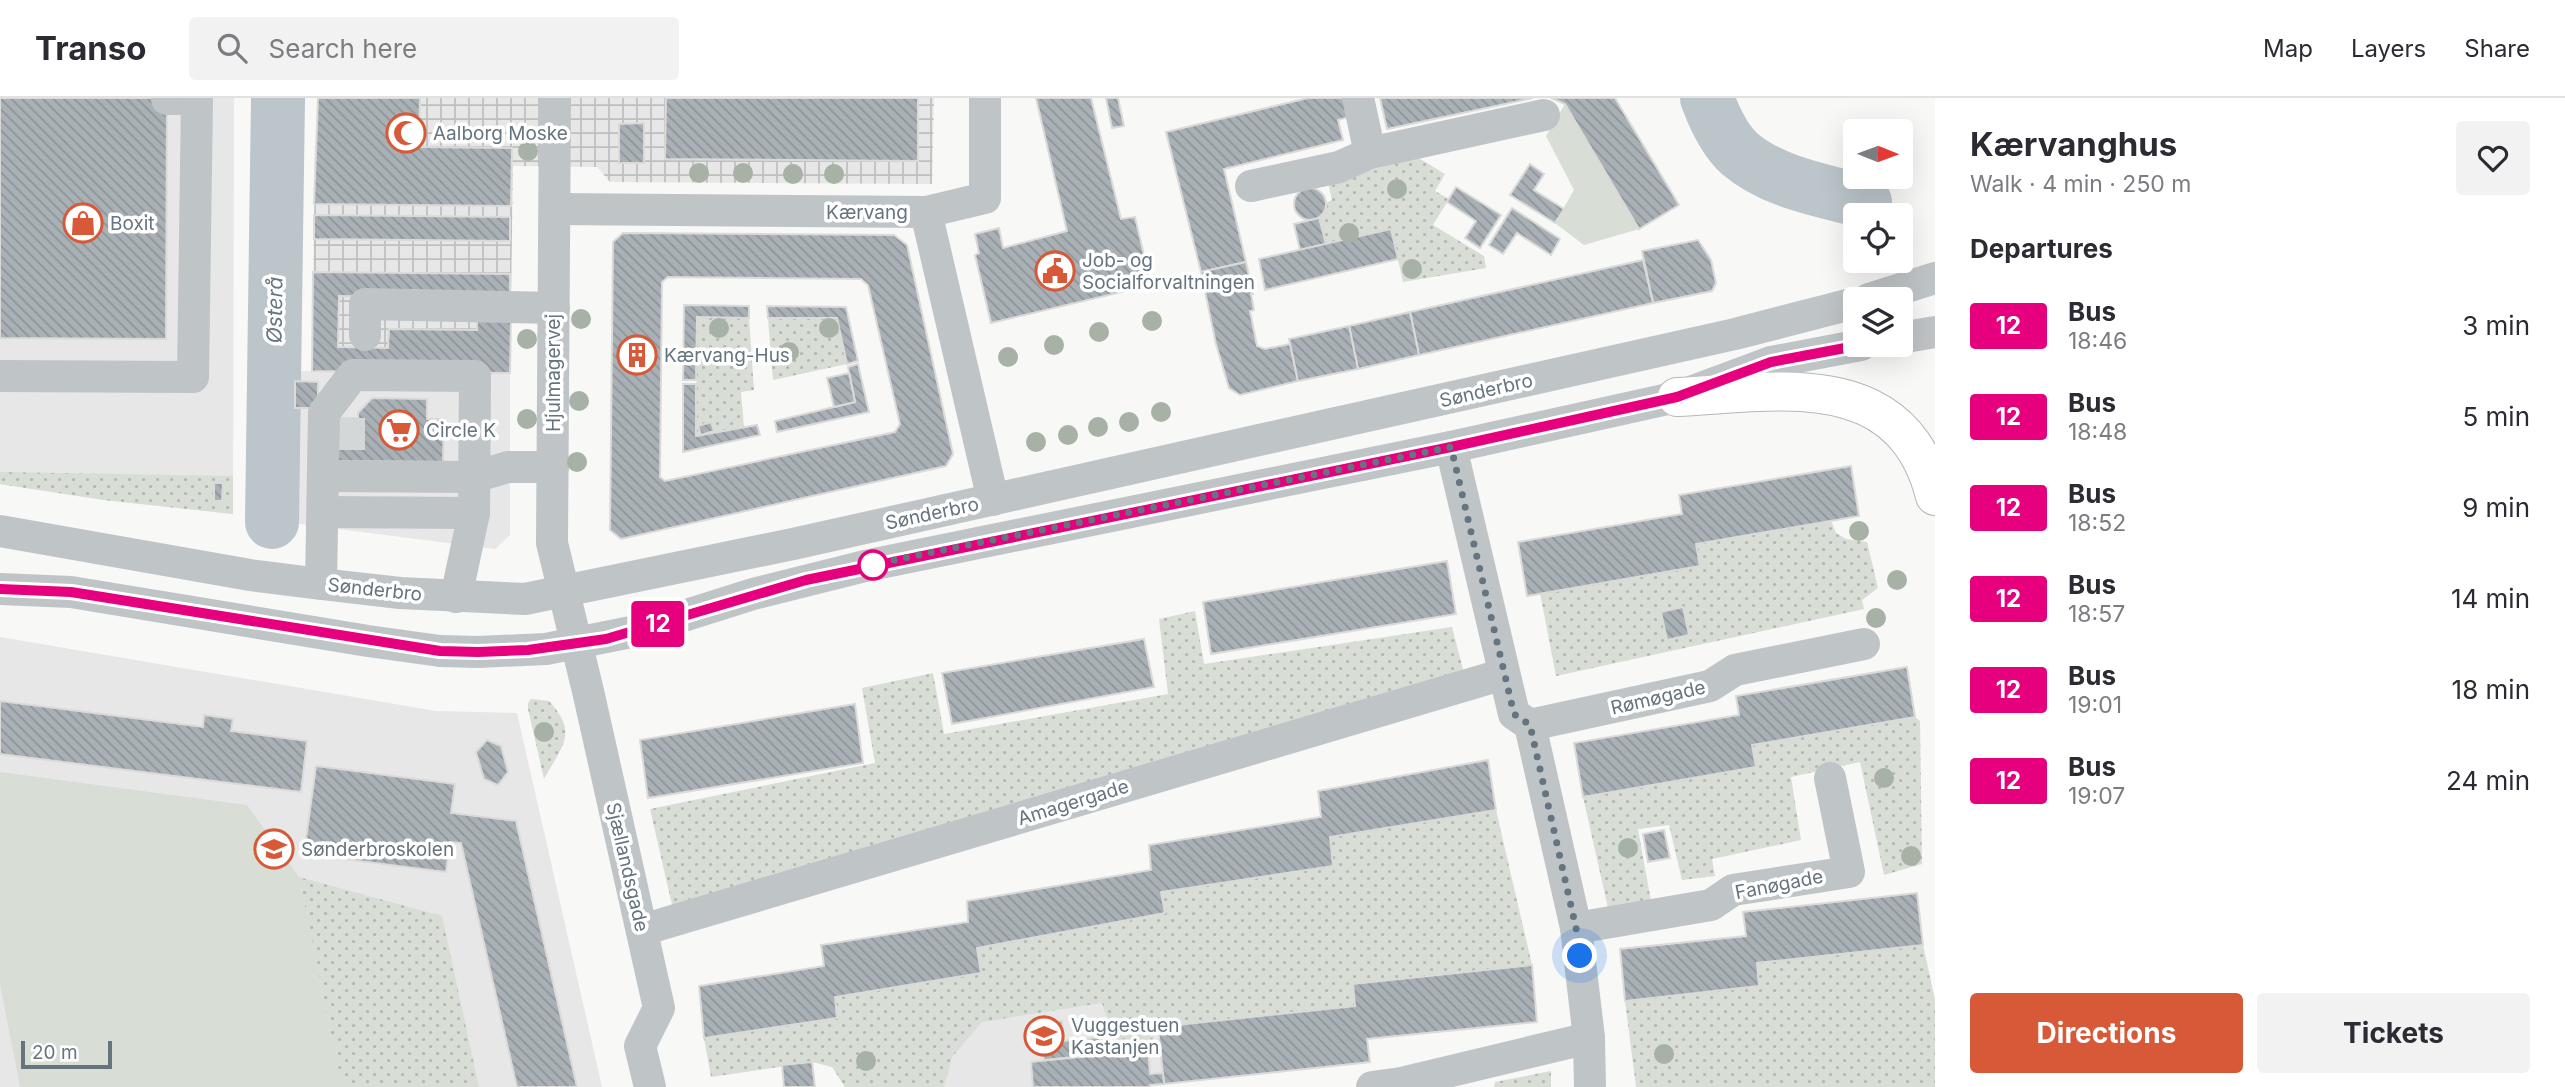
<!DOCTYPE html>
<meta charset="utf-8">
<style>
:root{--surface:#fff;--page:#f2f2f3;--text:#2b2b33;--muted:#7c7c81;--line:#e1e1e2;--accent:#d75937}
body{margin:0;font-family:Inter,sans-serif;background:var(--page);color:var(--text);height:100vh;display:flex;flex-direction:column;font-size:26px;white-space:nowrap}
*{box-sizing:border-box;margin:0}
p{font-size:23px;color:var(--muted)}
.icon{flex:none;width:38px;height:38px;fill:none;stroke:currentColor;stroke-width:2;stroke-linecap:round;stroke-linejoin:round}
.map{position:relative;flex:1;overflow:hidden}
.drawer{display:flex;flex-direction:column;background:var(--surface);width:630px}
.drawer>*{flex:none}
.badge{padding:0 14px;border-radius:5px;font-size:24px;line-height:46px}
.needle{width:46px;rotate:91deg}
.fabs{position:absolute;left:1843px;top:21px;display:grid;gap:14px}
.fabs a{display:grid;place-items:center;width:70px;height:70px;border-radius:7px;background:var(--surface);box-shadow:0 7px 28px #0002;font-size:35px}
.scale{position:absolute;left:21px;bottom:18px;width:91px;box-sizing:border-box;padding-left:7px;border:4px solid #65747e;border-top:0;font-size:19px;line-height:24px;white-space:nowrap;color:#65747e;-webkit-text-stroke:5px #fff;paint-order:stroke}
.you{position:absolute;width:35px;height:35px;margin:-18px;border:5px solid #fff;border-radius:50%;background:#1a73e8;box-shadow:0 0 0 10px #1a73e833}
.map>.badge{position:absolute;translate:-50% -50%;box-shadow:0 0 0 4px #fff}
h2{padding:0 35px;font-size:26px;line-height:63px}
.round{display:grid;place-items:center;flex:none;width:74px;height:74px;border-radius:7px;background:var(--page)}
.headline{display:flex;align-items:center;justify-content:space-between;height:119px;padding:0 35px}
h1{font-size:33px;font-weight:700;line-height:52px}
.cta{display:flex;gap:14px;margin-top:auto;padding:14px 35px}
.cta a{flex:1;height:80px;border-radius:7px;background:var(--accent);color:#fff;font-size:28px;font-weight:700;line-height:80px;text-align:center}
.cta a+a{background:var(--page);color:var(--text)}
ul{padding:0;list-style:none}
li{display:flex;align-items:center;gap:21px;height:91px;padding:0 35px}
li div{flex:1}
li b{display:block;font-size:26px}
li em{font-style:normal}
li .badge{min-width:77px;font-weight:700;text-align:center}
header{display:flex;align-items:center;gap:42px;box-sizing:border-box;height:98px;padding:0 35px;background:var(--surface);border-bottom:2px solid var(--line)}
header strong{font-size:33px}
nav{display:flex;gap:38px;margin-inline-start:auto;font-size:24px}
.search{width:490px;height:63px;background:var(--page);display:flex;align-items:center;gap:18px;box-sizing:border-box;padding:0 24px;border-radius:7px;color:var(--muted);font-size:26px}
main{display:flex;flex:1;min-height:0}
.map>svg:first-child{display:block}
.built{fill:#e6e7e6}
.industrial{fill:url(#industrial-grid)}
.grass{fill:url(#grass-dots)}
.garden{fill:#d8ddd5}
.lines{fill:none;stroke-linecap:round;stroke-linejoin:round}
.river{stroke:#bbc5ca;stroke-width:54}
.building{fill:url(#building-back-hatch);stroke:#dadad8;stroke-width:2;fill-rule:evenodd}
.minor-tunnel{stroke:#d3d7d8;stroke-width:32;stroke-dasharray:32 16;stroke-linecap:butt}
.major-casing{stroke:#b3b8bb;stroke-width:40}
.minor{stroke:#bfc4c7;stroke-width:32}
.major{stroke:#fff;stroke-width:38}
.tree{fill:#a8b1a6}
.line-casing{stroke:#fff;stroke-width:16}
.line{stroke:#e6007e;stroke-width:10}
.walk{stroke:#65747e;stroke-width:7;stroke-dasharray:0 12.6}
.stop-dot{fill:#fff;stroke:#e6007e;stroke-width:3.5}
.labels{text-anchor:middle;stroke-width:7;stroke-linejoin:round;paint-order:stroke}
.poi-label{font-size:19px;fill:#65747e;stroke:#fff;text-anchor:start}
.street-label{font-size:19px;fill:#65747e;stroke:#fff}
.water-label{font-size:21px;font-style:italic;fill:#657980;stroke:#fff}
</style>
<header>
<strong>Transo</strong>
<div class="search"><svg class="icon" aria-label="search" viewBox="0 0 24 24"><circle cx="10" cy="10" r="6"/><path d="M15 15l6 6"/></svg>Search here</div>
<nav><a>Map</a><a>Layers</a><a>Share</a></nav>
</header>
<main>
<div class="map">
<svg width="1935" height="989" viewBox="0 0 1935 989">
<defs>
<pattern id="industrial-grid" width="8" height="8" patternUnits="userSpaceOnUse" patternTransform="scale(1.75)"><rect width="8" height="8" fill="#e6e7e6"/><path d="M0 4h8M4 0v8" fill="none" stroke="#bec0c0"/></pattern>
<pattern id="grass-dots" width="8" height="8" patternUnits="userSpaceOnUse" patternTransform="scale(1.75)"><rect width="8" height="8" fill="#d8ddd5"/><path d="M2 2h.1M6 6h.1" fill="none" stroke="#b3b8b2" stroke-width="1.8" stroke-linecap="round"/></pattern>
<pattern id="building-back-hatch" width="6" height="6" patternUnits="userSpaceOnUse" patternTransform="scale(1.75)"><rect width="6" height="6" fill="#a9b1b6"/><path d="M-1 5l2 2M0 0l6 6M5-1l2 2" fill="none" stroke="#8d9599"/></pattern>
</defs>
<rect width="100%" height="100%" fill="#f8f8f6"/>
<g class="built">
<path d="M0,0H234L233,416L104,402L0,386Z"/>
<path d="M294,273L510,275V437L495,451L292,425Z"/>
<path d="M0,539L436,613L517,615L602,989H0Z"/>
<path d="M1149,879L1158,929L1164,986L1150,987V989H903L981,922Z"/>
</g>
<path class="industrial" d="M318,0H934L932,86L610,84L597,69L513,68L510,275L312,273L315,48H317Z"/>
<g class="grass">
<path d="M1417,59L1445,76L1435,93L1449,101L1433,127L1484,158L1486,170L1403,184L1391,131L1326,146L1319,120L1327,109L1326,105L1332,102L1328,84Z"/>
<path d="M697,219L749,220L754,292L741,294L744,329L696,338Z"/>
<path d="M768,220H837L847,266L773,282Z"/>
<path d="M0,322V374L233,378V416L104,402L0,386Z"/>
<path d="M1831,423L1836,435L1846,441L1867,444L1878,490L1862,502L1864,511L1556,578L1540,495L1700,468L1696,446Z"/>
<path d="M1195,513L1204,566L1452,529L1464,575L672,807L650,711L875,665L862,590L933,575L944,636L1168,596L1159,521Z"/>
<path d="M531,601L549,603C579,636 562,647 544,681L528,611V605Z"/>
<path d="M1915,619L1920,623L1922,766L1884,777L1860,664L1791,679L1801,742L1712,761L1715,778L1682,782L1669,727L1638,731L1651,803L1608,810L1583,699L1756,669L1752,647Z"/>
<path d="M1496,712L1532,867L1354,886L1355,908L1158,929L1148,952L1120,955L1102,905L982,924L952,959L944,989H845L832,969L812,964L711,979L704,940L837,920L835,899L981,875L977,850L1164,816L1161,794L1330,739Z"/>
<path d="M299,779L442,818L479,989H342Z"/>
<path d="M1923,847L1935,902V989H1636L1625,903L1759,888L1757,865Z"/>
<path d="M1551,973V989H1494L1495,984Z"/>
</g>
<g class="garden">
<path d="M1565,6L1639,131L1584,147L1555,125L1574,92L1546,38Z"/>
<path d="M0,674L247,707L299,779L342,989H20L0,886Z"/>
</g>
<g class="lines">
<g class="river">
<path d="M1707,0C1714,19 1724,42 1740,56C1774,85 1823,92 1865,104"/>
<path d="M272,424L278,0"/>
</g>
</g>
<g class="building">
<path d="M0,0H167L166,241L0,240Z"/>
<path d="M318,0H420L419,49L512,50L511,108L314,106Z"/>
<path d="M666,0H918V63L665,61Z"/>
<path d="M1036,0H1091L1121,121L1135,119L1151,187L991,225L975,157L979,155L975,136L999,130L1003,150L1067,133Z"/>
<path d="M1106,0H1118L1124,28L1112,30Z"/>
<path d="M1308,0H1344L1349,19L1338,22L1343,42L1224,71L1246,164L1201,174L1166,34Z"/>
<path d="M1380,0H1533L1387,31Z"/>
<path d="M1551,0H1615L1679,107L1639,131L1565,6Z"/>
<path d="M644,25V65H619V26Z"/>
<path d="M1530,66L1544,76L1534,92L1564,111L1555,125L1510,97Z"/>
<path d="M1456,89L1501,117L1480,150L1465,140L1476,123L1447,104Z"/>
<circle cx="1310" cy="106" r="16"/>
<path d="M1512,110L1560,141L1551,157L1517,135L1503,156L1489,147Z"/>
<path d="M314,117L510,119V143L314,141Z"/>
<path d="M1319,120L1326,146L1300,152L1294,126Z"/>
<path d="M1391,131L1398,161L1265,192L1259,161Z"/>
<path d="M623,135L894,137L907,147L953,356L946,368L621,441L610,432L613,144ZM668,179L861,181L868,187L900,326L895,334L665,383L660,379L662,184Z"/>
<path d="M1698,142L1711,162L1716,185L1712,193L1653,205L1642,153Z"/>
<path d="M1643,162L1653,205L1419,257L1410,214Z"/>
<path d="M1246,164L1253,196H1251L1254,212L1250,213L1257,248L1265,251L1290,246L1298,283L1240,297L1229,290L1216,246L1201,174Z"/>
<path d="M313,174L510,176V200L339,198L338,249L388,250L389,231L477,232V220H511L510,275L312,273Z"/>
<path d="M684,207L749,208V220L697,219L696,282H683Z"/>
<path d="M767,208L846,209L858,263L847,266L837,220H768Z"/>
<path d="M1410,214L1419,257L1358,271L1349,228Z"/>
<path d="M1349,228L1358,271L1298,283L1289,241Z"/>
<path d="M858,266L869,314L777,334L775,323L855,304L848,269Z"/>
<path d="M849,275L855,304L834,309L827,280Z"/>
<path d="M295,283L318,284V310H295Z"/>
<path d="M683,286H696V338L757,327L760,337L683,354Z"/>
<path d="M372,300L427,301V321H444L443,364L338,363V320H358V315Z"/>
<path d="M711,324L714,333L701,337L698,328Z"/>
<path d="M1851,368L1859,418L1696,446L1700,468L1527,498L1518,444L1682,416L1679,397Z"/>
<path d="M214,385H223L222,403H214Z"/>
<path d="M1447,463L1456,516L1211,556L1203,504Z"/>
<path d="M1683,509L1689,537L1667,542L1661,514Z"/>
<path d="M1144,541L1154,589L952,626L942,575Z"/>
<path d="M1907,569L1915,619L1752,647L1756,669L1583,699L1574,645L1739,617L1736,598Z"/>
<path d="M0,603L203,629L204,617L233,621L231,633L307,643L301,694L0,656Z"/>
<path d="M855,606L863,665L648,700L640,642Z"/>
<path d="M487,642L501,648L508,674L498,687L484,681L476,654Z"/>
<path d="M1488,662L1496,712L1330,739L1333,768L1161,794L1165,815L977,850L981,875L835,899L837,920L704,940L699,888L824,868L821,847L968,824L967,803L1151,772L1149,747L1321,719L1318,693Z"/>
<path d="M316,668L455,686L451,715L516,723L577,989H517L461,745L450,744L446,774L304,756Z"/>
<path d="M1664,732L1670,760L1648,764L1643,736Z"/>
<path d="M1917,795L1923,847L1757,865L1759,888L1625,903L1620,851L1746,838L1743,814Z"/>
<path d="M1532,867L1537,924L1367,941L1370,964L1164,986L1158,929L1355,908L1353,886Z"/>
<path d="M1062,923L1064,943L1104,939L1105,956L1044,962L1041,925Z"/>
<path d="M1148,952L1150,976L1163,975L1164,986L1150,987V989H1033L1031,964Z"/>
<path d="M812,964L815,989H784L782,967Z"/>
</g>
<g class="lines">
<path class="minor-tunnel" d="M349,320V363"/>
<g class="major-casing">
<path id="major" d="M1677,299C1779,294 1902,268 1935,398"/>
</g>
<g class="minor">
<path d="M555,0L552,445L588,593L659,910L640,948L650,989"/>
<path d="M1358,0L1370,55"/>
<path d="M167,1H197"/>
<path d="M1251,88L1339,69L1370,55L1544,17"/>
<path d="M555,111L926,114L985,100V0"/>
<path d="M926,114L993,402"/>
<path d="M1869,201L1935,180"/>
<path d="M365,237V206L554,210"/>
<path d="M1900,240L1935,234"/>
<path d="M0,278L193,279L197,0"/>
<path d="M1451,349L1514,616L1530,627L1576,830L1589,940L1590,989"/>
<path d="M323,378L474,379L508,369H553"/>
<path d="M323,414L474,415"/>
<path d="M0,433L250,477L321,486L400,495L525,501L793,446L1735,236L1855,205"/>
<path d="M321,486L324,315L353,277L475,278L474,415L456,499"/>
<path d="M0,491L71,494L368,543L440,553L478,554L546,551L636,533L753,496L865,468L1451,349L1677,299L1771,264L1861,247"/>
<path d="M1530,627L1710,588L1735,572L1864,546"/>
<path d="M1576,830L1711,807L1733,792L1849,774L1830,680"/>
<path d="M642,832L1504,576"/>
<path d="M1372,989L1401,985L1589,940"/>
</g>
<use href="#major" class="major"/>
</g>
<g class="tree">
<circle cx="528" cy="53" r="10"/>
<circle cx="699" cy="75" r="10"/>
<circle cx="743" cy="75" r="10"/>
<circle cx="793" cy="76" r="10"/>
<circle cx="834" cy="76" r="10"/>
<circle cx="1397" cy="91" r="10"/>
<circle cx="1349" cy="135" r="10"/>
<circle cx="1412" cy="171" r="10"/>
<circle cx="581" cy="221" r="10"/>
<circle cx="1152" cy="223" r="10"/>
<circle cx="719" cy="230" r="10"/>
<circle cx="829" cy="230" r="10"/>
<circle cx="1099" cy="234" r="10"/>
<circle cx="527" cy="241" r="10"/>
<circle cx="1054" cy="247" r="10"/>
<circle cx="789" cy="254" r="10"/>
<circle cx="1008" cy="259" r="10"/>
<circle cx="579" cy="303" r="10"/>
<circle cx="1161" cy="314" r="10"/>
<circle cx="527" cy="321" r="10"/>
<circle cx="1129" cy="324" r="10"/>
<circle cx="1098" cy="329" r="10"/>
<circle cx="1068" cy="337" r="10"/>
<circle cx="1036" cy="344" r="10"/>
<circle cx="577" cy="364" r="10"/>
<circle cx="1859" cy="433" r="10"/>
<circle cx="1897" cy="482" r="10"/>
<circle cx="1876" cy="520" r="10"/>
<circle cx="544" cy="634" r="10"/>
<circle cx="1884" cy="680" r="10"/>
<circle cx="1628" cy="750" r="10"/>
<circle cx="1911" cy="758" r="10"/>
<circle cx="1664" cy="956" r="10"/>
<circle cx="866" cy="963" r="10"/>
</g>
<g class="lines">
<g class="line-casing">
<path id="line" d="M0,491L71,494L440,553L478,554L528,552L606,541L806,482L1451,349L1677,299L1771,264L1861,247"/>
</g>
<use href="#line" class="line"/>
<path class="walk" d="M873,467L865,468L1451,349L1514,616L1530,627L1576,830L1580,858"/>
</g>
<defs>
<g id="mosque-ring" transform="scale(2.0125)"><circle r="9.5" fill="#fff" stroke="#d75937" stroke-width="1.5"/><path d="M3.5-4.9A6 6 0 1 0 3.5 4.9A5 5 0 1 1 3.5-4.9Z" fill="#d75937"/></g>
<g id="shop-ring" transform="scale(2.0125)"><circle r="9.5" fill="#fff" stroke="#d75937" stroke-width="1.5"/><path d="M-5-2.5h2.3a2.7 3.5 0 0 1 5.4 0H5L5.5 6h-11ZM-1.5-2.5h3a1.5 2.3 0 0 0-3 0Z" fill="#d75937"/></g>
<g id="civic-ring" transform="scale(2.0125)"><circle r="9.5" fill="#fff" stroke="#d75937" stroke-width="1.5"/><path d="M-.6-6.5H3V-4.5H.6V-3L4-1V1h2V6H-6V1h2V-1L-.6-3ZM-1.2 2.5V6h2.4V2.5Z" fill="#d75937"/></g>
<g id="building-ring" transform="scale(2.0125)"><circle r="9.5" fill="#fff" stroke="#d75937" stroke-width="1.5"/><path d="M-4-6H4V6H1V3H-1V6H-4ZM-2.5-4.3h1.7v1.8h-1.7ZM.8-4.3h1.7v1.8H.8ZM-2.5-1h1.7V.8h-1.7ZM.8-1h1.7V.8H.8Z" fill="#d75937"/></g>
<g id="supermarket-ring" transform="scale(2.0125)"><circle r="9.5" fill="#fff" stroke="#d75937" stroke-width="1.5"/><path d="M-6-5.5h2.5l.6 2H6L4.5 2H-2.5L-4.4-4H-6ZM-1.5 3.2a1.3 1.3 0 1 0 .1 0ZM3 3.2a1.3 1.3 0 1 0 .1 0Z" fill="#d75937"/></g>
<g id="school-ring" transform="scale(2.0125)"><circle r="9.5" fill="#fff" stroke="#d75937" stroke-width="1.5"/><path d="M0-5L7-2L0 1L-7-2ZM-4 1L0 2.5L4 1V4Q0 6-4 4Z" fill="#d75937"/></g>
</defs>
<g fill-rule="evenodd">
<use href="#mosque-ring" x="406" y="35"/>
<use href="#shop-ring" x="83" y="125"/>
<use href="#civic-ring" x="1055" y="173"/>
<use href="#building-ring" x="637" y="257"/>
<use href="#supermarket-ring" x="399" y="332"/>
<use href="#school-ring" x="274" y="751"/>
<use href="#school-ring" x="1044" y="938"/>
</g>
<circle class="stop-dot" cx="873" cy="467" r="14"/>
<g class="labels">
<g class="poi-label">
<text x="433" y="42">Aalborg Moske</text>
<text x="110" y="132">Boxit</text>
<text x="1082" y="169">Job- og<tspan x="1082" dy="22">Socialforvaltningen</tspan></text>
<text x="664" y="264">Kærvang-Hus</text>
<text x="426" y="339">Circle K</text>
<text x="301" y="758">Sønderbroskolen</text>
<text x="1071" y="934">Vuggestuen<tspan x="1071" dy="22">Kastanjen</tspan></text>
</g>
<g class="street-label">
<text x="867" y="121">Kærvang</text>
<text transform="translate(553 275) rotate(-90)" y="7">Hjulmagervej</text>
<text transform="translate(1486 292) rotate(-13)" y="7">Sønderbro</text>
<text transform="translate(932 415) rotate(-12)" y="7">Sønderbro</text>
<text transform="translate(375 491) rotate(6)" y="7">Sønderbro</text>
<text transform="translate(1658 599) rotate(-13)" y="7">Rømøgade</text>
<text transform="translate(1073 704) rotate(-17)" y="7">Amagergade</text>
<text transform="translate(628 769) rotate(77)" y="7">Sjællandsgade</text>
<text transform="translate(1779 786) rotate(-11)" y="7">Fanøgade</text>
</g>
<g class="water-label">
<text transform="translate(275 212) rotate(-89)" y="7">Østerå</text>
</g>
</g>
</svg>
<div class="fabs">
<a><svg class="needle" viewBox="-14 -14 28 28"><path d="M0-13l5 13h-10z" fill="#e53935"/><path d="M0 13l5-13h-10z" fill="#7c7c81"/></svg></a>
<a><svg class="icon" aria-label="locate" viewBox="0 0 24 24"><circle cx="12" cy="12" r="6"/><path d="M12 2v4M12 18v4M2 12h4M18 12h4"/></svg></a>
<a><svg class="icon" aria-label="layers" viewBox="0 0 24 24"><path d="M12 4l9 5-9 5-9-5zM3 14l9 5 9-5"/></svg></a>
</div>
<div class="scale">20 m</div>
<div class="you" style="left:1580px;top:858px"></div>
<b class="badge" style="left:658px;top:526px;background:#e6007e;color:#fff">12</b>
</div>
<section class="drawer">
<div class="headline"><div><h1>Kærvanghus</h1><p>Walk · 4 min · 250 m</p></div><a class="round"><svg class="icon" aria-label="heart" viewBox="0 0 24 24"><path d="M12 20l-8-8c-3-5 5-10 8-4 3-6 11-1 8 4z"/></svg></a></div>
<h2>Departures</h2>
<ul>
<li><span class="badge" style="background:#e6007e;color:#fff">12</span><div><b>Bus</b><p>18:46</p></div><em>3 min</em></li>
<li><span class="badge" style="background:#e6007e;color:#fff">12</span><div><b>Bus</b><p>18:48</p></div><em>5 min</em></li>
<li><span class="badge" style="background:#e6007e;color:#fff">12</span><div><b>Bus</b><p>18:52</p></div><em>9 min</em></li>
<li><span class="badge" style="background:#e6007e;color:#fff">12</span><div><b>Bus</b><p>18:57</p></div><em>14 min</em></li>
<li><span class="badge" style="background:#e6007e;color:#fff">12</span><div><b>Bus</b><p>19:01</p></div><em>18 min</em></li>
<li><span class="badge" style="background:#e6007e;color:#fff">12</span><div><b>Bus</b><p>19:07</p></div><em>24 min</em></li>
</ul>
<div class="cta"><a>Directions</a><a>Tickets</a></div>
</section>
</main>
